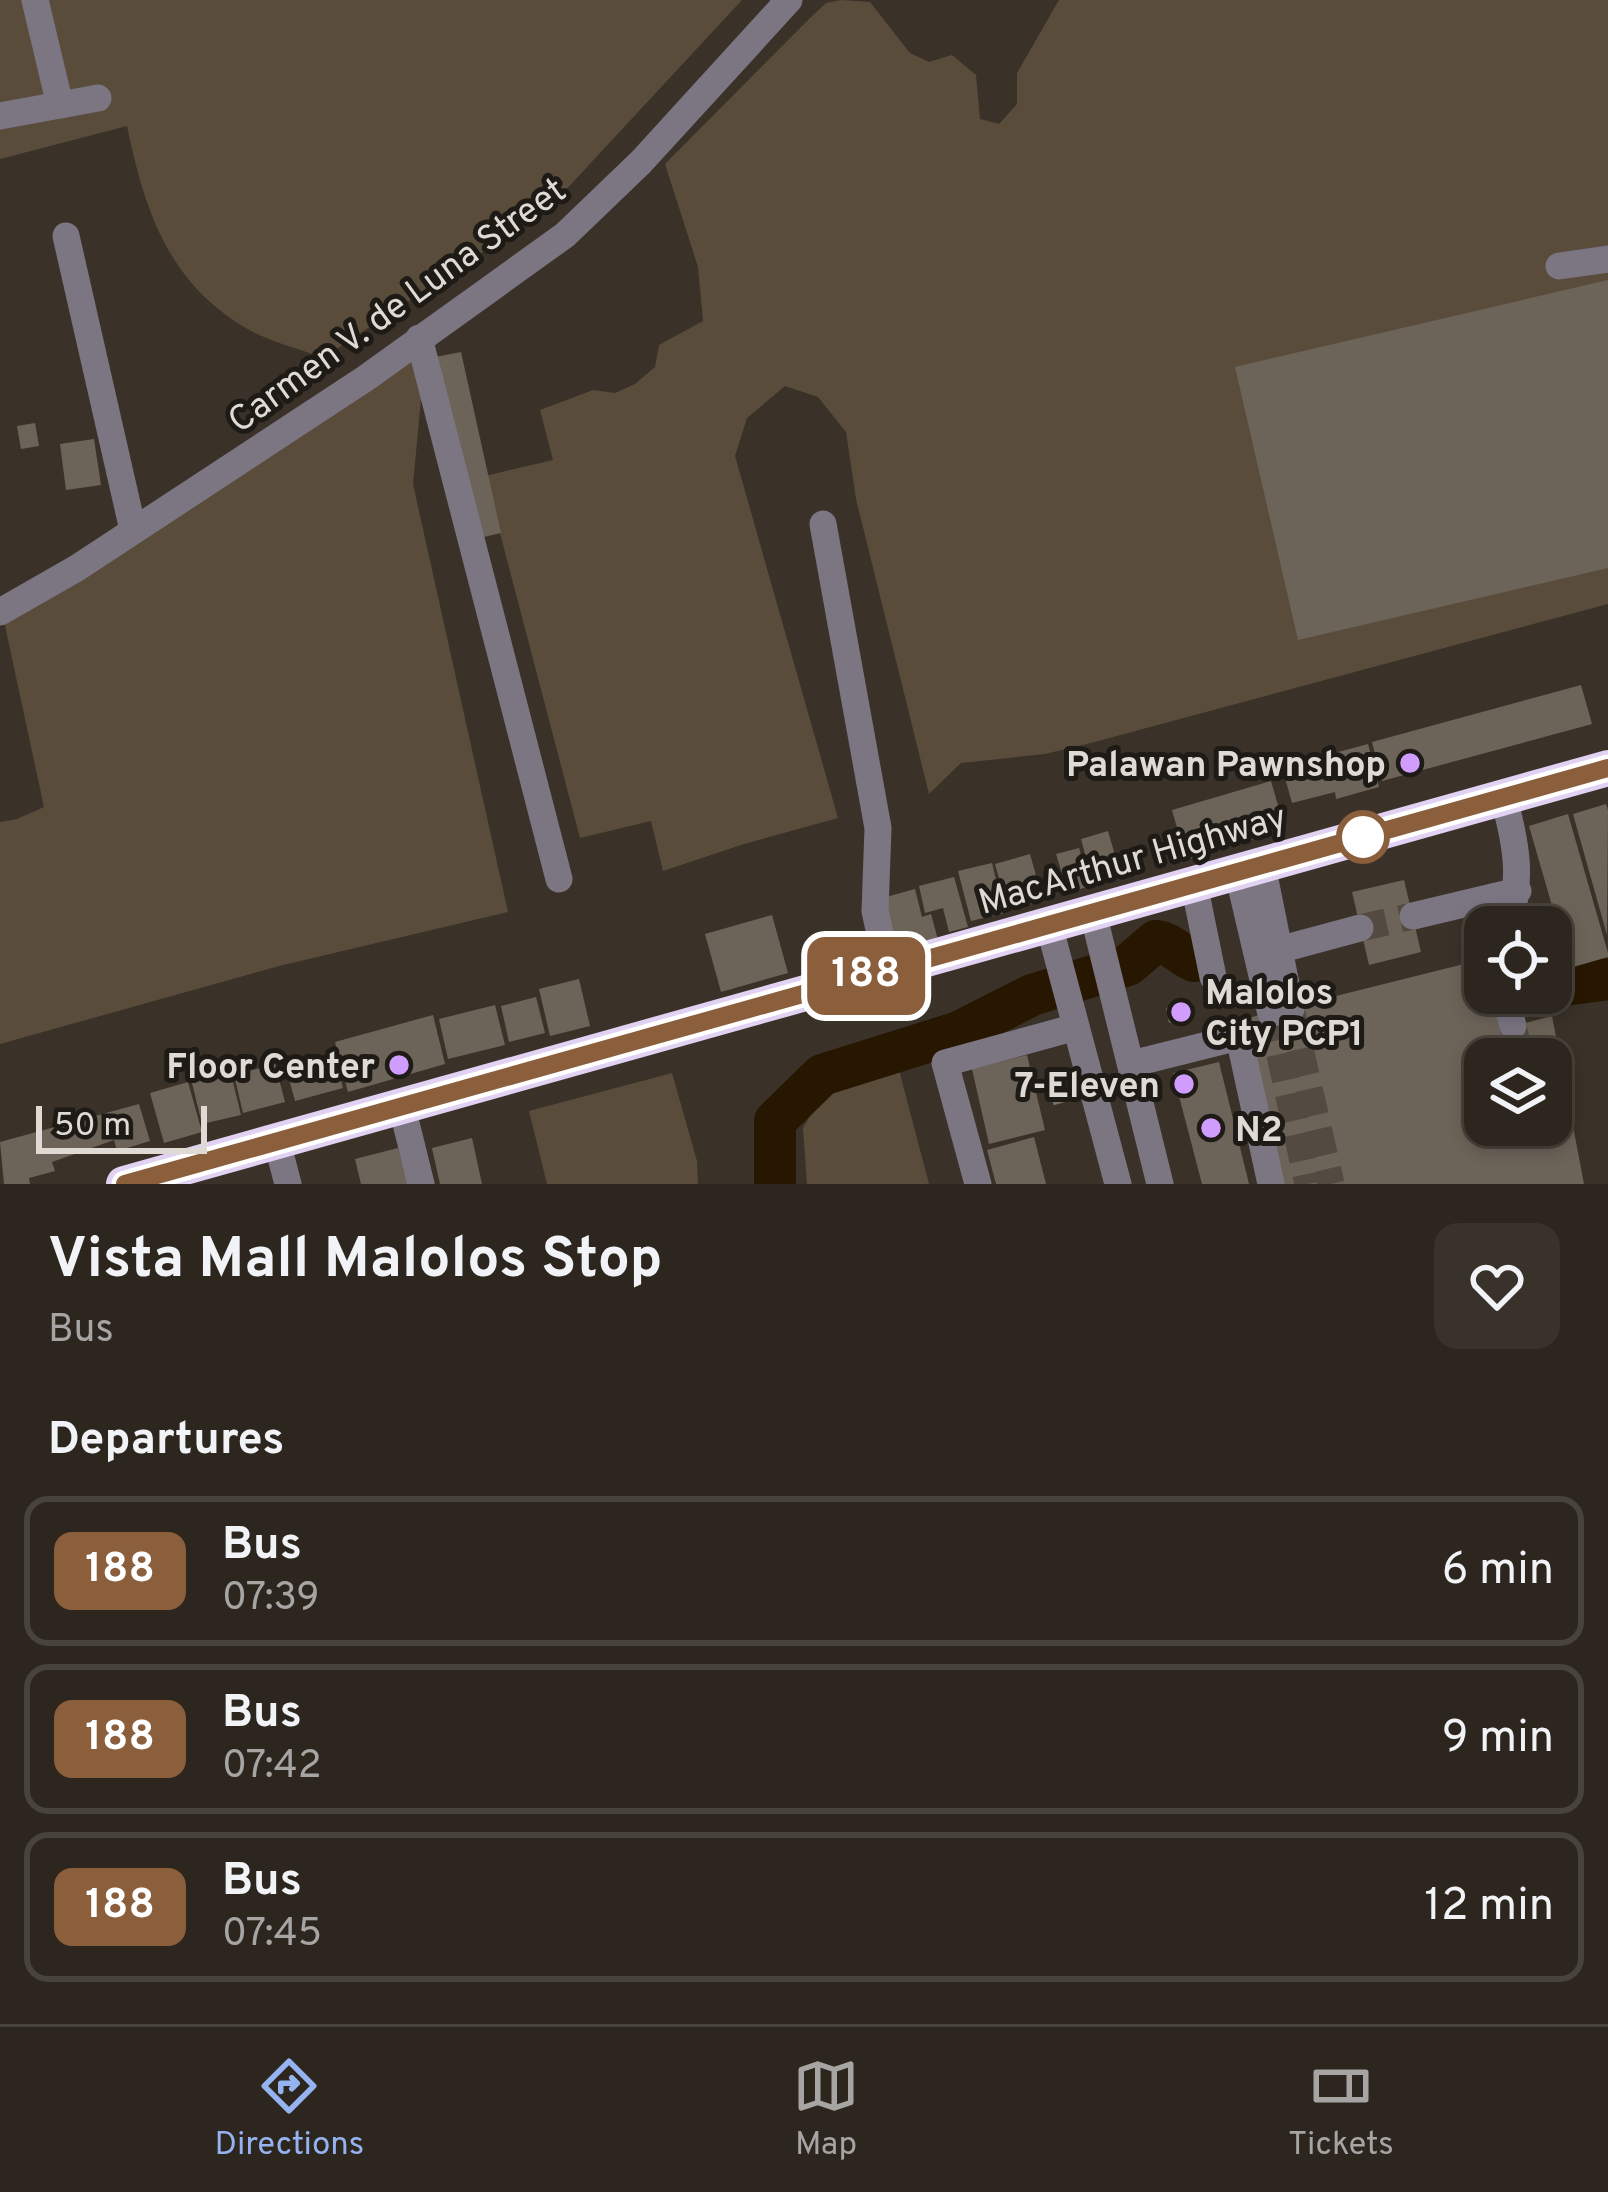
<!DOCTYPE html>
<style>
:root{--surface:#2c261e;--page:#38322b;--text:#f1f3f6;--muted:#a6a5a4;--line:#48433c;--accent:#95b2f1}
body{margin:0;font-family:Overpass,sans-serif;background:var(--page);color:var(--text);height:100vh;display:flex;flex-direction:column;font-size:45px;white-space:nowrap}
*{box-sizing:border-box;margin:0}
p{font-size:39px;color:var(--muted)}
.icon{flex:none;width:66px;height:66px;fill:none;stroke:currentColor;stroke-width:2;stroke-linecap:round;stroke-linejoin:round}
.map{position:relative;height:1184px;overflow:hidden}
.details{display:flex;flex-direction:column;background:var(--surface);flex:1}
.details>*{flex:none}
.badge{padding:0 24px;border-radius:18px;font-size:42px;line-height:78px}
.buttons{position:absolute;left:1464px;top:906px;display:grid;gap:24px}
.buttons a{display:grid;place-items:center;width:108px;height:108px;border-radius:24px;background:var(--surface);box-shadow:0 6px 18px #0003,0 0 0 3px var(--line);font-size:60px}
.scale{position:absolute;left:36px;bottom:30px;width:171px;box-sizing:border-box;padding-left:12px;border:6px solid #dfdad4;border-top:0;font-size:33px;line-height:42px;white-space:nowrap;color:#dfdad4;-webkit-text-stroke:9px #1e1b16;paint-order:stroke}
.map>.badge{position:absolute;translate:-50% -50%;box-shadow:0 0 0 6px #fff}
h2{padding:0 48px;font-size:45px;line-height:108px}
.round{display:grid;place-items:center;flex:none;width:126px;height:126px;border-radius:24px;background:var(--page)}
.head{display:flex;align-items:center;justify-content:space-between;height:204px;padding:0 48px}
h1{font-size:57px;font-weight:700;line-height:90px}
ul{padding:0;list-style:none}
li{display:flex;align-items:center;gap:36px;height:150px;margin:0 24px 18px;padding:0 24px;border:6px solid var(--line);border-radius:24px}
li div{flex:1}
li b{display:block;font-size:45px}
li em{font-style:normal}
li .badge{min-width:132px;font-weight:700;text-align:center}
.menu{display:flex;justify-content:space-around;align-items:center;height:168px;border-top:3px solid var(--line);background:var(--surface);font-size:33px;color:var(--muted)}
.menu a{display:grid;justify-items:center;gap:6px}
.menu .current{color:var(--accent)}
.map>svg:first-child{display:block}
.green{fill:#594c3b}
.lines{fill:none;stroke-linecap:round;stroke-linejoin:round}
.river{stroke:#271700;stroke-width:42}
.building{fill:#6d6459;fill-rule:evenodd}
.minor-tunnel{stroke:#534b42;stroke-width:27;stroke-dasharray:27 14;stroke-linecap:butt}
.path{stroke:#787168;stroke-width:4.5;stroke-dasharray:12 6;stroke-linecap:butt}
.minor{stroke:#7c7683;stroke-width:27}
.highway{stroke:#e1d1f2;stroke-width:36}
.line-casing{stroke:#fff;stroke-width:27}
.line{stroke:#8b5e3c;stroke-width:18}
.poi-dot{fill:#d09dff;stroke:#1e1b16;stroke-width:4.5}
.stop-dot{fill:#fff;stroke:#8b5e3c;stroke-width:6}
.labels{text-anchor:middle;stroke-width:10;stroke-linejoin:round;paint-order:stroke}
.street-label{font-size:36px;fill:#dfdad4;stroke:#1e1b16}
.poi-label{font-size:36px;font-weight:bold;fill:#dfdad4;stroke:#1e1b16;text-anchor:end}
</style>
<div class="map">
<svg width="1608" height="1184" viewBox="0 0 1608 1184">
<rect width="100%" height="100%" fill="#3a3228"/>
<g class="green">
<path d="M0,0H742L549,208L323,358C300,349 275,343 253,332C170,287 145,213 127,126L0,159Z"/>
<path d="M841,0L870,2L910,53L929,62L952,55L976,75L980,119L999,124L1017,104V73L1059,0H1608V604L1087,744L1045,754L961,763L929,794L856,499L846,432L818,397L785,386L747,418L735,456L838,818L744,844L663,871L651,821L580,838L485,476L553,460L540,410L593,390L615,393L635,384L655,367L659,345L703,321L698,267L665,164L810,18L826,3Z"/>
<path d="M407,352L422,389L413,484L508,912L279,966L0,1044V822L17,819L44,807L4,621Z"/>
<path d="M898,1066L929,1184H807L803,1128L822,1096Z"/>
<path d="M672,1073L697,1161L698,1184H547L529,1111Z"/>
</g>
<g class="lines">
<g class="river">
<path d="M1551,976L1565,985L1608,979"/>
<path d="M775,1184V1121L822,1075L959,1032L1032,995L1128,965L1156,941C1170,942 1180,955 1194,961"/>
</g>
</g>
<g class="building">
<path d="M1608,280V568L1298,640L1235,367Z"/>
<path d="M461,352L501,533L475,539L435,357Z"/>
<path d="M35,423L39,446L21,449L17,426Z"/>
<path d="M94,439L101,485L66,490L60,444Z"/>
<path d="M1581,685L1592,724L1382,781L1372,742Z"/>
<path d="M1368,744L1379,787L1336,799L1335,792L1292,803L1282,767Z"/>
<path d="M1271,781L1285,830L1186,860L1172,810Z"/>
<path d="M1606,804L1608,810L1607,935L1573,814Z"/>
<path d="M1568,814L1608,953V957L1570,968L1529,826Z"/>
<path d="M1108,831L1121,876L1093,884L1081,839Z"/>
<path d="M1079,848L1090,886L1068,893L1056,854Z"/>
<path d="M1030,854L1043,901L1008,910L995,864Z"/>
<path d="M992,863L1004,913L971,921L958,871Z"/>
<path d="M954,877L968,927L949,932L943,908L925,913L919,886Z"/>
<path d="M1404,880L1421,952L1369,965L1352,892Z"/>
<path d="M915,889L922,917L931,914L938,940L894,952L879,899Z"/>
<path d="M772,915L788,973L721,992L705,934Z"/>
<path d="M1484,959L1485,993H1492L1501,1029L1552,1016L1584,1184H1276L1240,1020ZM1485,1059H1551V1125H1485Z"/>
<path d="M579,979L590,1026L550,1036L539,989Z"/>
<path d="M536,997L545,1033L509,1042L501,1006Z"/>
<path d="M1192,1002L1195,1016L1169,1023L1166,1008Z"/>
<path d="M495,1005L505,1045L448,1059L439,1019Z"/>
<path d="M433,1015L445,1064L348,1092L335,1042Z"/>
<path d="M334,1055L343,1088L295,1101L286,1068Z"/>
<path d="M1027,1055L1045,1130L989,1144L972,1069Z"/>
<path d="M1219,1062L1249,1184H1202L1173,1073Z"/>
<path d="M275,1064L285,1102L243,1113L234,1075Z"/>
<path d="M231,1074L241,1115L202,1124L192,1083Z"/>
<path d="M188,1082L202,1132L164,1143L150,1093Z"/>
<path d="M139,1104L150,1141L117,1151L114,1140L52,1162L55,1171L29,1178L30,1184H4L0,1142Z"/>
<path d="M1034,1137L1046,1184H996L987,1150Z"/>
<path d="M472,1138L482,1184H440L432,1148Z"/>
<path d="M398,1148L408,1184H361L355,1159Z"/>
</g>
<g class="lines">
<g class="minor-tunnel">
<path d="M1360,928L1413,916"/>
<path d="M1291,1009L1331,1184"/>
<path d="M1271,1014L1308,1184"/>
<path d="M1513,1026L1521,1059"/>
</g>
<path class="path" d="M1053,1103L1071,1098"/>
<g class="minor">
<path d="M60,105L98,98"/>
<path d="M0,116L60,105L35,0"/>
<path d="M66,236L133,530"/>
<path d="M1559,266L1608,259"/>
<path d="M419,338L559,879"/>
<path d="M823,524L878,828L875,911L888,970"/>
<path d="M0,612L77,568L366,378L565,235L641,162L789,0"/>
<path d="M1504,798C1517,848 1522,876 1509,927"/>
<path d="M1262,865L1291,1009"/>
<path d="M1238,873L1271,1014"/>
<path d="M1194,884L1213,977"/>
<path d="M1093,913L1160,1184"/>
<path d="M1413,916L1518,891"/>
<path d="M1049,925L1118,1184"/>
<path d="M1260,955L1360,928"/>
<path d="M1504,993L1513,1026"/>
<path d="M1131,1064L1239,1037L1271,1184"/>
<path d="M402,1107L421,1184"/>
<path d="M277,1142L288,1184"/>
<path d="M978,1184L945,1063L1076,1027"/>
</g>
<path class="highway" d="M124,1184L1608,768"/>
</g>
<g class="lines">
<g class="line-casing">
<path id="line" d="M125,1184L1608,768"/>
</g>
<use href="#line" class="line"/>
</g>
<g class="poi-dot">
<circle cx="1410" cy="763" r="12"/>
<circle cx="1181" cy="1012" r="12"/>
<circle cx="399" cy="1065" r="12"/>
<circle cx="1184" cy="1084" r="12"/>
<circle cx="1211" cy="1128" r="12"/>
</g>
<circle class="stop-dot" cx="1363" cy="837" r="24"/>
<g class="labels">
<g class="street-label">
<text transform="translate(396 304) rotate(-36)" y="13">Carmen V. de Luna Street</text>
<text transform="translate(1132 858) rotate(-16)" y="13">MacArthur Highway</text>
</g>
<g class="poi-label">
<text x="1386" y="776">Palawan Pawnshop</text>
<text x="1205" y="1004" text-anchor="start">Malolos<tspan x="1205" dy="41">City PCP1</tspan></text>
<text x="375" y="1078">Floor Center</text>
<text x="1160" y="1097">7-Eleven</text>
<text x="1235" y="1141" text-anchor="start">N2</text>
</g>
</g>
</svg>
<div class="buttons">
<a><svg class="icon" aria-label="locate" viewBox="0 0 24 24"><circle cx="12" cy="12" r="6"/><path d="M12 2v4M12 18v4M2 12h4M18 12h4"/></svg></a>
<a><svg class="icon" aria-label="layers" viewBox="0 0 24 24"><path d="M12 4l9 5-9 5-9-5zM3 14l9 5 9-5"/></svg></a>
</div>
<div class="scale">50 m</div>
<b class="badge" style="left:866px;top:976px;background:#8b5e3c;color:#fff">188</b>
</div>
<section class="details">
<div class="head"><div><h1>Vista Mall Malolos Stop</h1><p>Bus</p></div><a class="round"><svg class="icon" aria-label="heart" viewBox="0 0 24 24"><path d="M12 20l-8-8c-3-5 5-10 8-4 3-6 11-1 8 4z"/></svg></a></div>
<h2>Departures</h2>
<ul>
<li><span class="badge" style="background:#8b5e3c;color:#fff">188</span><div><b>Bus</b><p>07:39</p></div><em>6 min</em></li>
<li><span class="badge" style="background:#8b5e3c;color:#fff">188</span><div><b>Bus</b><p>07:42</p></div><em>9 min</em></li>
<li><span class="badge" style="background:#8b5e3c;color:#fff">188</span><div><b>Bus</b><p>07:45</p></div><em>12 min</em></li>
</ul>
</section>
<nav class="menu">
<a class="current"><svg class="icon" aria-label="directions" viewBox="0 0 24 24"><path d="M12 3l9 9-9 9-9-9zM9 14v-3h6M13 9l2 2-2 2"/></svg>Directions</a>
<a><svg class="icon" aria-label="map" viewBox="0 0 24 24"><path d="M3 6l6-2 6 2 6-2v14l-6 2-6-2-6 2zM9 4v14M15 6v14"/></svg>Map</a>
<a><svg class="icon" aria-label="tickets" viewBox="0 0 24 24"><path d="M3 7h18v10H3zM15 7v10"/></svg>Tickets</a>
</nav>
